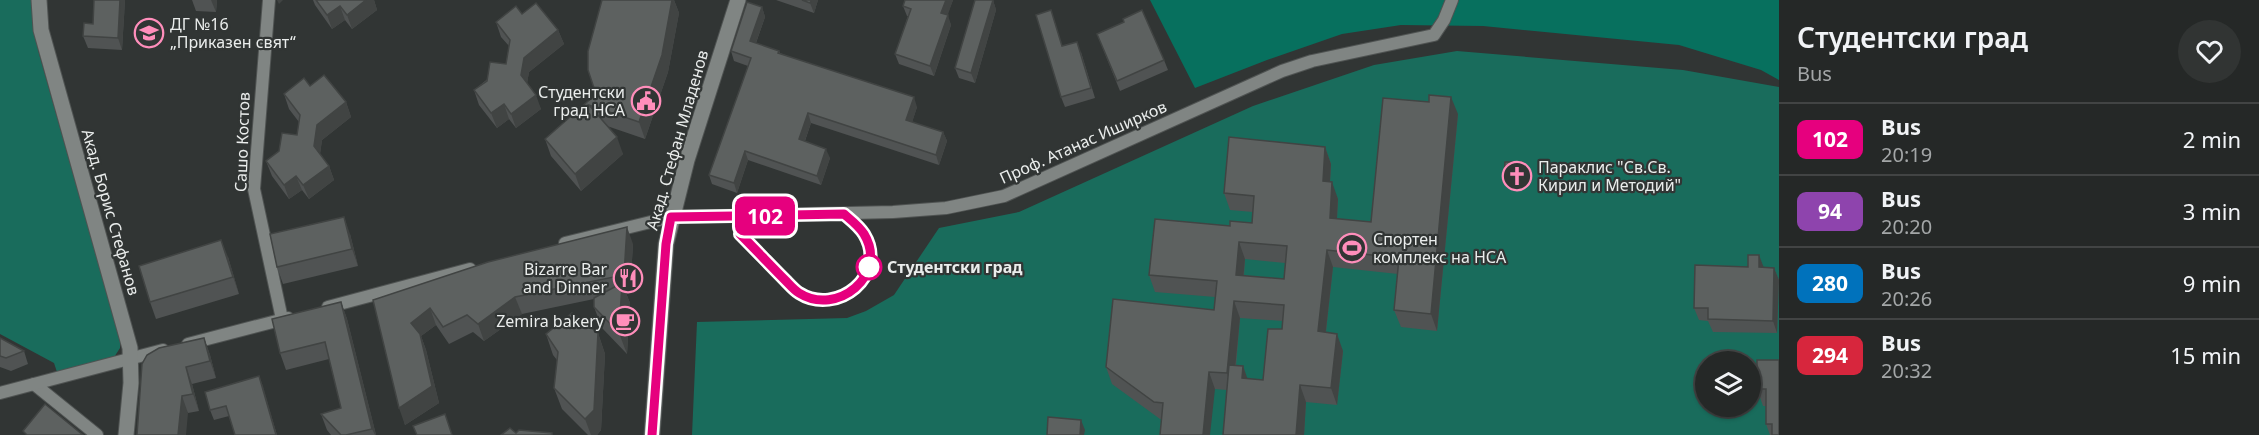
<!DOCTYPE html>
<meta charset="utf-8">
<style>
:root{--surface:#252827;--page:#313433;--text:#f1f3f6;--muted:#a3a6a7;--line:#424444}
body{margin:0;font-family:"Noto Sans",sans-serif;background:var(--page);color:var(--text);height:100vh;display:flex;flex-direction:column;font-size:22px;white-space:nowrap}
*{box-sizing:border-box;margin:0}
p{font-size:20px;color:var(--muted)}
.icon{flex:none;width:33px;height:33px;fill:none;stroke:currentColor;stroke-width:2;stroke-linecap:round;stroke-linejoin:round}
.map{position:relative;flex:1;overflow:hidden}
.drawer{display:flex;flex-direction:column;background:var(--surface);width:480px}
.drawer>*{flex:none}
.badge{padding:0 12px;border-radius:9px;font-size:21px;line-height:39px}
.tools{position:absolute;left:1695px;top:351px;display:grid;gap:12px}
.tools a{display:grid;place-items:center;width:66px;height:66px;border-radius:50%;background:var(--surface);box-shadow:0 2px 4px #0004,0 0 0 2px var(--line);font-size:30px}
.map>.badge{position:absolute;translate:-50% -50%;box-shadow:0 0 0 3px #fff}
.round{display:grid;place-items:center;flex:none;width:63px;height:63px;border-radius:32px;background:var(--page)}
.overview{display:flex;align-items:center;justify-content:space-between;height:102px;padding:0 18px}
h1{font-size:28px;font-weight:600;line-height:45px}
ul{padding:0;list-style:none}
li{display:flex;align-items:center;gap:18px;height:72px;padding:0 18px;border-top:2px solid var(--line)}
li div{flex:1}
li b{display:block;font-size:22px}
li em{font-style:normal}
li .badge{min-width:66px;font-weight:700;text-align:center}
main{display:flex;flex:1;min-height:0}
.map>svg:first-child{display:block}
.green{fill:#196c5c;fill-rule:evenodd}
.forest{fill:#07705e}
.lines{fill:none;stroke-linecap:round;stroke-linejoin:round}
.minor-casing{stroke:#4f5352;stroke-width:14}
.tertiary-casing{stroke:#4f5352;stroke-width:17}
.minor{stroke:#808583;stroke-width:12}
.tertiary{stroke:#808583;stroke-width:15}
.wall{fill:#505353;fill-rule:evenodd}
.shaded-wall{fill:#414443}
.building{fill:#5d6160;stroke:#414443;stroke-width:1.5;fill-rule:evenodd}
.line-casing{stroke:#fff;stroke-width:14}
.line{stroke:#e6007e;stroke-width:9}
.stop-dot{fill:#fff;stroke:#e6007e;stroke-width:3}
.labels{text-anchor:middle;stroke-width:4.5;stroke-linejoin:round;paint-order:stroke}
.poi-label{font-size:16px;fill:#eaedec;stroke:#313534;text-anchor:start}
.street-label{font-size:16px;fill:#eaedec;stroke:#313534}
.stop-label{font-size:16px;font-weight:bold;fill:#eaedec;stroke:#313534;text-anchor:start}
</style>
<main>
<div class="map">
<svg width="1779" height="435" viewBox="0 0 1779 435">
<rect width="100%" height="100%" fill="#313534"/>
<g class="green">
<path d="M0,0H32L38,50L120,340V348L109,365L59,378L54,363L0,334Z"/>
<path d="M1457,51L1683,70L1779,87V435H692L697,322L847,318L866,311L894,295L939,228L1019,212L1253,106L1374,65ZM1706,362H1750V406H1706Z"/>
</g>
<path class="forest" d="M1150,0H1779V80L1761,70L1679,45L1483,26L1401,25L1342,34L1267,60L1195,88Z"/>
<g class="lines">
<g class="minor-casing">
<g id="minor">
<path d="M269,0L254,189L282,319"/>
<path d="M565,243L671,217L893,212L946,208L1004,196L1282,71L1312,61L1434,35L1444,20L1452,0"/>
<path d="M328,307L470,269"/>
<path d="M188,344L288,318"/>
<path d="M34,384L97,435"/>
<path d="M0,393L163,350"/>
</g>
</g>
<g class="tertiary-casing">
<g id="tertiary">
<path d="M39,0L41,30L130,348L131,383L126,435"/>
<path d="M652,435L666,244L687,160L738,0"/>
</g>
</g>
<use href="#minor" class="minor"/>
<use href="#tertiary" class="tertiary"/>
</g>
<g class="wall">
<path d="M125,0L122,50L88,48L83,36L93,24Z"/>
<path d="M192,0H217L216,12L196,11Z"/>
<path d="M313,0H374L377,10L352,29L345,20L332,29L315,5Z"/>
<path d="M602,0H674L679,13L668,72L645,139L607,126L623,154L581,191L551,156L545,139L596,94Z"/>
<path d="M776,0H818L814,13Z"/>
<path d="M905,0H953L947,15L951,25L934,76L899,64L895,54L908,16H907L903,6Z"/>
<path d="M993,0L996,10L975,83L959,78L955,68Z"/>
<path d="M762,7L765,17L756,43L779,51L780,53L917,107L912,122L943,132L947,141L939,165L811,123L805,141L830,158L821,185L748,160L737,193L712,184L709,175L748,66L734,61L731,51Z"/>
<path d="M1051,10L1062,46L1081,52L1095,98L1065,107L1061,97Z"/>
<path d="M522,14L558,30L564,44L529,72L527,83L541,109L516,128L509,119L497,128L479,105L474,90L506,64L509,46L501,37L496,22Z"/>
<path d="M1097,34L1164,60L1168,70L1120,91Z"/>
<path d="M310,86L346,102L351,117L322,140L320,154L329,166L334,180L309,199L302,190L289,199L272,176L266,161L279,151L297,135L299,122L289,109L284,94Z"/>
<path d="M1458,114L1437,331L1401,327L1394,310L1398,274L1333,267L1326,332L1343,351L1337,405L1306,402L1304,435H1223L1227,390L1215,389L1162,419H1160L1112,384L1106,367L1214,310L1215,297L1155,292L1149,275L1230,226L1252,223L1253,212L1230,210L1224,193L1325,147L1331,164L1330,182L1338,199L1337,219L1371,222ZM1245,259L1285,263L1284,279L1244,276ZM1240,318L1283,321L1282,329L1263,380L1247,379L1243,366H1236Z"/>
<path d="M1504,174L1529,176L1524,182L1507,181Z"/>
<path d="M350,234L358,266L283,284L277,267Z"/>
<path d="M633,244L630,292L626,293L630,303L627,354L602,328L594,307V299L522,314L484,341L473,332L449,344L436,325L421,336L426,350L439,403L405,425L373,300Z"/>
<path d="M228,257L239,294L156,319L150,302Z"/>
<path d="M1763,267L1774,268L1779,280L1777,333L1713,332L1708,321L1699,320L1694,308Z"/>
<path d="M341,302L347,319L376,435H331L327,430L321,414L341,408L329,359L286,370L280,353Z"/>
<path d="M598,333L605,354L601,430L597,435H588L562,409L554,388L557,360L553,355L546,334Z"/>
<path d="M0,338L24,351L28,364L11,371L0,367Z"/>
<path d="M204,338L210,355L216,378L192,384L199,411L188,413L147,355Z"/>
<path d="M1757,360L1779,435H1770L1766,424V406H1763L1757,389Z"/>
<path d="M259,376L277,435H235L229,416L214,420L210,410Z"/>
</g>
<g class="shaded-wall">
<path d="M120,0H125L122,50L118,38Z"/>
<path d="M211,0H217L216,12Z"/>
<path d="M277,0H283L279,4Z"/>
<path d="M366,0H374L377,10L352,29L347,15Z"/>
<path d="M672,0H674L679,13L668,72L645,139L639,122Z"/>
<path d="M811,0H818L814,13L810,3Z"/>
<path d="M946,0H953L945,23L941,13Z"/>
<path d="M993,0L996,10L975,83L971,73Z"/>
<path d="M340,6L345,20L332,29L327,15Z"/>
<path d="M762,7L765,17L753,51L750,41Z"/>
<path d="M948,15L951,25L934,76L930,66Z"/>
<path d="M558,30L564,44L529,72L526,90L521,75L524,58Z"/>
<path d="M536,95L541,109L516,128L511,114Z"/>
<path d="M914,97L917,107L910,129L906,120Z"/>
<path d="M1451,97L1458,114L1437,331L1431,314Z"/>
<path d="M346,102L351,117L322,140L319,161L314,146L317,125Z"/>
<path d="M504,104L509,119L497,128L491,113Z"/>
<path d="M808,113L811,123L802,149L799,139Z"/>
<path d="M943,132L947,141L939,165L936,155Z"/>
<path d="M617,137L623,154L581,191L575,174Z"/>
<path d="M1325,147L1331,164L1329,198L1323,181Z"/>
<path d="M826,149L830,158L821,185L817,176Z"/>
<path d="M745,151L748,160L737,193L734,183Z"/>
<path d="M329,166L334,180L309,199L303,185Z"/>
<path d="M1526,169L1529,176L1524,182L1521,175Z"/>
<path d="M296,176L302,190L289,199L284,185Z"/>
<path d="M1332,182L1338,199L1336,235L1330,218Z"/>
<path d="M344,217L350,234L358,266L352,249Z"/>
<path d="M627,227L633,244L630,292L624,275Z"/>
<path d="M221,240L228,257L239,294L233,277Z"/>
<path d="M1239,242L1245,259L1242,292L1236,275Z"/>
<path d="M1327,250L1333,267L1324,348L1318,331Z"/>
<path d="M1759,255L1764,268L1759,267Z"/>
<path d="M1774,268L1779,280L1777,333L1773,321Z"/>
<path d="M622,283L630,303L627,354L619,333Z"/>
<path d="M515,297L522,314L484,341L478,324Z"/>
<path d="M1234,301L1240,318L1233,390L1227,373Z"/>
<path d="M341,302L347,319L376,435H375L372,429Z"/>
<path d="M430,308L436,325L421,336L426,350L439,403L405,425L399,408L411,323Z"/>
<path d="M598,333L605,354L601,430L597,435H591L585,419Z"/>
<path d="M1337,334L1343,351L1337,405L1331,388Z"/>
<path d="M204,338L210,355L216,378L210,361Z"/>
<path d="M1243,366L1249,383L1242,378Z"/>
<path d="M186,367L192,384L199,411L193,394Z"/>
<path d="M1209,372L1215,389L1210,435H1203Z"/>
<path d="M259,376L263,386L277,435H276Z"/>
<path d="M1300,385L1306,402L1304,435H1296Z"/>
<path d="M182,396L188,413L186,435H178Z"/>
<path d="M1081,420L1085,430L1084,435H1080Z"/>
</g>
<g class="building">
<path d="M94,0H120L118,38L83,36L84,23L93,24Z"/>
<path d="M316,0H366L347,15L340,6L327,15Z"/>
<path d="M602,0H672L662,55L639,122L589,105L617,137L575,174L545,139L596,94L588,70V51Z"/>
<path d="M802,0H811L810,3Z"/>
<path d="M905,0H946L941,13L948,15L930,66L895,54L911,9L903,6Z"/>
<path d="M975,0H993L971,73L955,68Z"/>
<path d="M747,2L762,7L750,41L779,51L778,53L914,97L906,120L943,132L936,155L808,113L799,139L826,149L817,176L745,151L734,183L709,175L751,58L731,51Z"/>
<path d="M536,3L558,30L524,58L521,75L536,95L511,114L504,104L491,113L474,90L487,81L490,62L506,64L510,40L496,22L516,6L522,14Z"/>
<path d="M1051,10L1062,46L1077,42L1091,88L1061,97L1036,15Z"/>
<path d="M1142,10L1164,60L1117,81L1097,34L1124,22L1123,19Z"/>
<path d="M324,75L346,102L317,125L314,146L329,166L303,185L296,176L284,185L266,161L279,151L282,133L297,135L300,115L284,94L304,78L310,86Z"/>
<path d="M1429,95L1451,97L1431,314L1394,310L1399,258L1327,250L1318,331L1337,334L1331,388L1300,385L1296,435H1223L1229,365L1243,366L1242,378L1263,380L1268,329H1282L1284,305L1234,301L1227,373L1209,372L1203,435H1160L1163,403L1154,402L1106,367L1113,299L1214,310L1217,281L1149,275L1155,219L1230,226V221L1252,223L1254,196L1224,193L1229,137L1325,147L1323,181L1332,182L1330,218L1371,222L1383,98L1429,102ZM1239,242L1287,246L1284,279L1236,275Z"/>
<path d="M1505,162H1522L1526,169L1521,175L1504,174Z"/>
<path d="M344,217L352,249L277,267L270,234Z"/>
<path d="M627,227L624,275L515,297L478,324L467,315L443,327L430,308L411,323L420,334L432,386L399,408L373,300L488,262Z"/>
<path d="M221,240L233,277L150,302L139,266Z"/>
<path d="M1748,255H1759V267L1774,268L1773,321L1708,319V308H1694L1695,265L1748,267Z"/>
<path d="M622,283L619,333L594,307V298Z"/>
<path d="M341,302L372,429L346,435H341L321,414L341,408L325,342L280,353L272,319Z"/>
<path d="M572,313L598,333L594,410L585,419L554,388L558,352L546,334Z"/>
<path d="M0,338L24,351L6,358L0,356Z"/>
<path d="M204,338L210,361L186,367L193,394L182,396L178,435H137L142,364L147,355L159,348Z"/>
<path d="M1757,360H1779V435H1772V424H1766V389H1757Z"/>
<path d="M259,376L276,435H235L226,406L210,410L205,392Z"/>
<path d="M45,404L83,435H27L23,431Z"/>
<path d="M445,414L452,435H417L413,426Z"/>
<path d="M1048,417L1081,420L1080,435H1047Z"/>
<path d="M510,428L516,433L519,430L552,433V435H501Z"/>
</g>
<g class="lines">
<g class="line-casing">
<path id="line" d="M652,435L666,244L671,217L844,214C851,220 859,226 864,234C889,275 837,317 799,293C794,290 789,284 785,280C770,265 755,249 740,234"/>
</g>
<use href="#line" class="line"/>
</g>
<defs>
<g id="school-ring" transform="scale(1.5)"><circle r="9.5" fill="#313534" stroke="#ff8ebb" stroke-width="1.5"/><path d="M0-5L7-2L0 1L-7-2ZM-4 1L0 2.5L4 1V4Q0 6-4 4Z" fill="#ff8ebb"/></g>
<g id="civic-ring" transform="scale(1.5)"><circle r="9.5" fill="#313534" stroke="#ff8ebb" stroke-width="1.5"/><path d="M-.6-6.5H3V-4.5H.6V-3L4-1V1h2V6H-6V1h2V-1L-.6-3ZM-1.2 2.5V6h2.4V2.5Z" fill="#ff8ebb"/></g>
<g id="church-ring" transform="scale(1.5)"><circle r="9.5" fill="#313534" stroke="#ff8ebb" stroke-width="1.5"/><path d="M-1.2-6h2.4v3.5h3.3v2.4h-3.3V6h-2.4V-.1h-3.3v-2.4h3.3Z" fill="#ff8ebb"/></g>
<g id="stadium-ring" transform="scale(1.5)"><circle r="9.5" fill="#313534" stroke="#ff8ebb" stroke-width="1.5"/><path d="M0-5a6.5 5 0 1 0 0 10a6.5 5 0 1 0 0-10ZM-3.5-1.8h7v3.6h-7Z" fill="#ff8ebb"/></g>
<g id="restaurant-ring" transform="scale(1.5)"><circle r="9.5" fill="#313534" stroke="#ff8ebb" stroke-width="1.5"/><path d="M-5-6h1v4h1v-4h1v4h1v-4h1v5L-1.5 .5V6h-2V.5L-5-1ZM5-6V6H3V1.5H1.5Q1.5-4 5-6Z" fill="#ff8ebb"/></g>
<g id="cafe-ring" transform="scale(1.5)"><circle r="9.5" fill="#313534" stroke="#ff8ebb" stroke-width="1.5"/><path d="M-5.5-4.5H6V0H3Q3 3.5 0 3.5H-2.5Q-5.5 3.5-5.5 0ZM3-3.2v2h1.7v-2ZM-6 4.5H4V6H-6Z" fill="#ff8ebb"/></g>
</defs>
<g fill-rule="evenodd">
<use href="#school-ring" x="149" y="33"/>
<use href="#civic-ring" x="646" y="101"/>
<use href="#church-ring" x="1517" y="176"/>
<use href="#stadium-ring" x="1352" y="248"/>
<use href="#restaurant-ring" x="628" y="278"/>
<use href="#cafe-ring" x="625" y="321"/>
</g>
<circle class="stop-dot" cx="869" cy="267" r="12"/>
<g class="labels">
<g class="poi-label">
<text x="170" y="30">ДГ №16<tspan x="170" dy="18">„Приказен свят“</tspan></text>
<text x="625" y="98" text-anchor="end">Студентски<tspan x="625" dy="18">град НСА</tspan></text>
<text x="1538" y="173">Параклис "Св.Св.<tspan x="1538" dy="18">Кирил и Методий"</tspan></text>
<text x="1373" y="245">Спортен<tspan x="1373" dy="18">комплекс на НСА</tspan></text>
<text x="607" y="275" text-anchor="end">Bizarre Bar<tspan x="607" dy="18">and Dinner</tspan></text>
<text x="604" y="327" text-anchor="end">Zemira bakery</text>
</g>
<g class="street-label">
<text transform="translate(677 140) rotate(-74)" y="6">Акад. Стефан Младенов</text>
<text transform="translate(242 142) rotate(-88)" y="6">Сашо Костов</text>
<text transform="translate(1083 142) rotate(-24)" y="6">Проф. Атанас Иширков</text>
<text transform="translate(111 212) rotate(74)" y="6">Акад. Борис Стефанов</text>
</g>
<g class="stop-label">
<text x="887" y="273">Студентски град</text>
</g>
</g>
</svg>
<div class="tools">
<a><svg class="icon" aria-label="layers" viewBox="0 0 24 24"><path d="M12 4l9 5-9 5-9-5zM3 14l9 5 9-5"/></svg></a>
</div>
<b class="badge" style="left:765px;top:216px;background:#e6007e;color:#fff">102</b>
</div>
<section class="drawer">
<div class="overview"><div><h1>Студентски град</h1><p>Bus</p></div><a class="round"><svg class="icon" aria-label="heart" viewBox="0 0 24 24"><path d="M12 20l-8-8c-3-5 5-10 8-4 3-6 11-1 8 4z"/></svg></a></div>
<ul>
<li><span class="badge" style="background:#e6007e;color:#fff">102</span><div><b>Bus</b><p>20:19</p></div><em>2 min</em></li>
<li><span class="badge" style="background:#8e44ad;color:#fff">94</span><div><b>Bus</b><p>20:20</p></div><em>3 min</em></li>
<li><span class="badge" style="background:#0072bc;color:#fff">280</span><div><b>Bus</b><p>20:26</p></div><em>9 min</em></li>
<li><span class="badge" style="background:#d7263d;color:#fff">294</span><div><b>Bus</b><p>20:32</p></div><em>15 min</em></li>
</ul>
</section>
</main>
